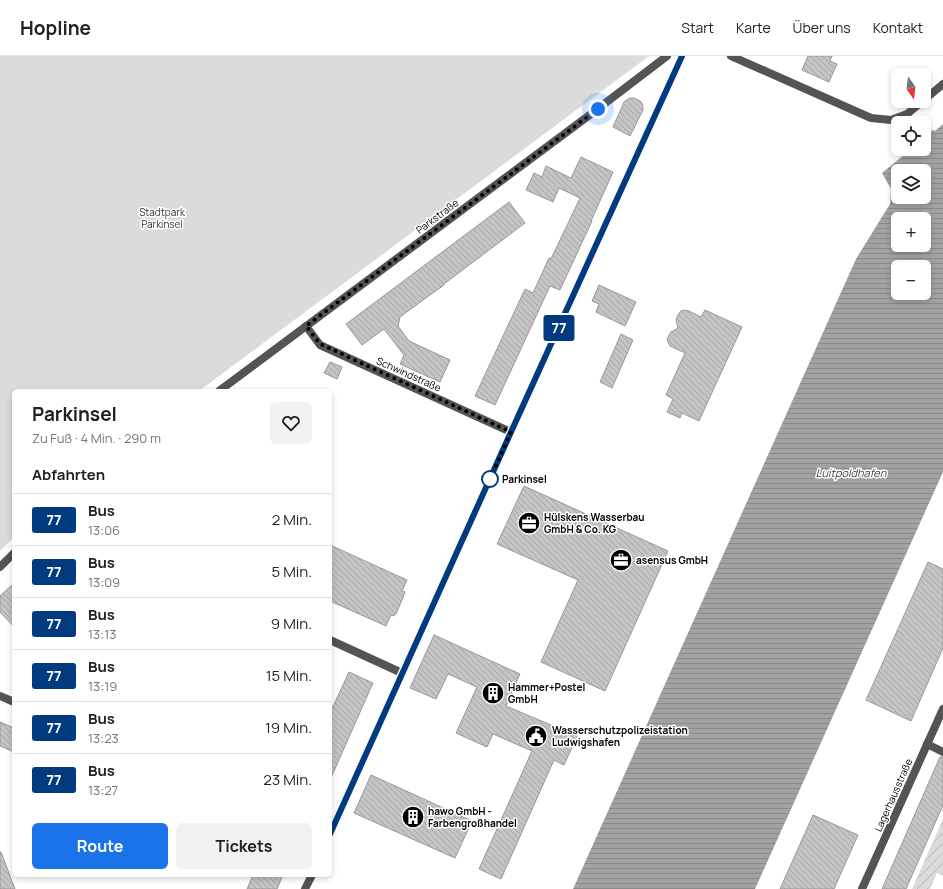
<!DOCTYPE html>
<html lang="de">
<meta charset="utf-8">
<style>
:root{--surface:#fff;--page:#f2f2f2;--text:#202124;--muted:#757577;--line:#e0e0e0;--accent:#1a73e8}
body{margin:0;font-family:Manrope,sans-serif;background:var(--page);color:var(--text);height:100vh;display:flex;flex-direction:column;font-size:15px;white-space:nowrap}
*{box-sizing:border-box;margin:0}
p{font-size:13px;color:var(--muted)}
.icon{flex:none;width:22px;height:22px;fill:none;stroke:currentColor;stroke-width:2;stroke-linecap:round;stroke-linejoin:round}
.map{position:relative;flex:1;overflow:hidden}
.drawer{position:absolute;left:12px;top:333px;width:320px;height:488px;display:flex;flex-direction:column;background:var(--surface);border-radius:6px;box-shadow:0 2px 6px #0003}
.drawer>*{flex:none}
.badge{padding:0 8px;border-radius:3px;font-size:14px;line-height:26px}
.needle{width:26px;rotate:166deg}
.tools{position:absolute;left:891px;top:12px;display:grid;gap:8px}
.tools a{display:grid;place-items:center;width:40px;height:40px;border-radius:6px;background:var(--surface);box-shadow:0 2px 6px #0003;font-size:20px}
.you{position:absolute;width:20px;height:20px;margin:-10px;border:3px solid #fff;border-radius:50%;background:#1a73e8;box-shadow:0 0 0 6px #1a73e833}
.map>.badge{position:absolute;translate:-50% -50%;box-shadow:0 0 0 2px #fff}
h2{padding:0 20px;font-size:15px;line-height:36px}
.round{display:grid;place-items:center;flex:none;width:42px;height:42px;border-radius:6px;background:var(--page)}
.overview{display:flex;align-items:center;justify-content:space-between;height:68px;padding:0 20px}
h1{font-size:19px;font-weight:700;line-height:30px}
.button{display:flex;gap:8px;margin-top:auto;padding:8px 20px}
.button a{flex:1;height:46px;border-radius:6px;background:var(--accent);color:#fff;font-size:16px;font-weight:700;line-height:46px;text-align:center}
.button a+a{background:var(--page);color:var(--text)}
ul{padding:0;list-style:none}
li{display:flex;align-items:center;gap:12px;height:52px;padding:0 20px;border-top:1px solid var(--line)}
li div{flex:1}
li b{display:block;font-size:15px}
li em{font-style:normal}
li .badge{min-width:44px;font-weight:700;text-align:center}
header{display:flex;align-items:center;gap:24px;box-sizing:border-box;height:56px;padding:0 20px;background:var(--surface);border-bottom:1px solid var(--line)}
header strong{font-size:19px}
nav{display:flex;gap:22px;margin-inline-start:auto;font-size:14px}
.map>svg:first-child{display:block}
.green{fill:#dbdbdb}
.garden{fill:url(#garden-furrows)}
.water{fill:url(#water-rules);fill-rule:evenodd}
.building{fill:url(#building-back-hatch);stroke:#989898}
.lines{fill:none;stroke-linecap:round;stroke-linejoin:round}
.minor{stroke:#545454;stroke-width:8}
.tertiary{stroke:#545454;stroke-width:8}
.line-casing{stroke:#fff;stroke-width:9}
.line{stroke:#003b80;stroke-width:6}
.walk{stroke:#000;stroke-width:4;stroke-dasharray:0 7.2}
.stop-dot{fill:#fff;stroke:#003b80;stroke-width:2}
.labels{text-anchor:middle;stroke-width:3;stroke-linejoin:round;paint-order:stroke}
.park-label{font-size:10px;fill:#323232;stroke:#fff}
.street-label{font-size:10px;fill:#000;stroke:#fff}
.stop-label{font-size:10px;font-weight:bold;fill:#000;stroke:#fff;text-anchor:start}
.poi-label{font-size:10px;font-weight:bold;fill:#000;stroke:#fff;text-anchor:start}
.water-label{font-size:11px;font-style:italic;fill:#434343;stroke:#fff}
</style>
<header>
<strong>Hopline</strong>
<nav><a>Start</a><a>Karte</a><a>Über uns</a><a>Kontakt</a></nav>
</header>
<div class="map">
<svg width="943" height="833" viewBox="0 0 943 833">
<defs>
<pattern id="garden-furrows" width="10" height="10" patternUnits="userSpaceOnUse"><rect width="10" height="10" fill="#dbdbdb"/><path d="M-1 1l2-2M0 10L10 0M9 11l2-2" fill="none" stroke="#bababa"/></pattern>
<pattern id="water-rules" width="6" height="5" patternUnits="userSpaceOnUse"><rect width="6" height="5" fill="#a2a2a2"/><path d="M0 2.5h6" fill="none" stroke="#8a8a8a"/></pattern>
<pattern id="building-back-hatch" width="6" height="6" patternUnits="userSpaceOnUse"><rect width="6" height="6" fill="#c4c4c4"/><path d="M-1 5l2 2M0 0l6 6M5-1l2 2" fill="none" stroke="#a7a7a7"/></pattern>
</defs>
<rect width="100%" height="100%" fill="#fff"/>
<path class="green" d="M0,0H649L199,335H14V481L0,495Z"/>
<path class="garden" d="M943,763V820L937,817L930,833H912Z"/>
<path class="water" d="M943,68V416L755,833H573L856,203L890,148L891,133L882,117L911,93H924V82L933,74L935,75ZM898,115H924V141H898ZM898,163H924V189H898ZM898,211H924V237H898Z"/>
<g class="building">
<path d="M808,0H832L830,5L837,8L829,26L802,14Z"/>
<path d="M631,42H634L640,45L642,47L643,52V54L630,80L613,71L624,46L628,43Z"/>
<path d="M581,101L613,116L591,165H592L560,234L550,230L495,349L475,340L525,233L533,237L549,202L551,203L580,142L559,132L553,146L526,134L534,117L542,121L546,110L571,122Z"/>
<path d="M509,146L525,167L444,228V229L430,239L400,261L398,270L409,285L450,304L440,326L400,308L404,299L384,273L362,289L346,268Z"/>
<path d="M599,229L636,246L625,270L596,256L599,248L592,245Z"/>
<path d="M683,254L689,255L701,261L705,254L742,271L699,365L682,357L680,362L667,356L673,343L666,339L685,297L670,290L667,284L668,281L671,276L678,272L676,264L677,261L680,256Z"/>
<path d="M621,278L633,284L612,332L600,326Z"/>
<path d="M330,306L342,311L337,323L324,317Z"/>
<path d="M524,430L668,495L605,635L541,606L578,524L497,488Z"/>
<path d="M330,489L407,524L402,535L405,536L404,539L396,558L395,557L394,560L391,559L386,570L330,545Z"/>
<path d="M928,506L943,513V592L911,665L866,644Z"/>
<path d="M14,527V571L0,556V540Z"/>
<path d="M434,579L520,618L506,650L577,680L564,709L554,704L501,823L479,813L532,695L493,678L487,691L456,677L477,631L448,618L436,643L410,632Z"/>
<path d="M349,616L373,627L330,724V657Z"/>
<path d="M0,666L14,672V696L0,690Z"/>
<path d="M940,701H943V750L939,758L906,833H882Z"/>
<path d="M371,719L472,765L455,802L354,757Z"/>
<path d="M813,759L858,779L834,833H780Z"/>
<path d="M0,796H1L15,833H0Z"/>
<path d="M253,819H283L277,833H247Z"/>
</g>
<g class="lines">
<g class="minor">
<path d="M731,0L871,62L891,64L907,58L923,45"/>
<path d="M924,44L943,28"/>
<path d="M306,270L320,289L511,376"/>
<path d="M219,335L587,61L667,0"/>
<path d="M0,511L14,497"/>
<path d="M330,584L402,617"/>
<path d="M0,640L14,646"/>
<path d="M927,688L943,696"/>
<path d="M330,778L511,376L682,0"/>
<path d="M305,833L312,819"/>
</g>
<path class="tertiary" d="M862,833L943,653"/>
</g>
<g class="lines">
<g class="line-casing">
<path id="line" d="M330,778L511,376L682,0"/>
</g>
<use href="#line" class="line"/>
<path class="walk" d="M490,423L511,376L320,288L306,270L598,53"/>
</g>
<defs>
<g id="office-disc" transform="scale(1.15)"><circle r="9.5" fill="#000" stroke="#fff"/><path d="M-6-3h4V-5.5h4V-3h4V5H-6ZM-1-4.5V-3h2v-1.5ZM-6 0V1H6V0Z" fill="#fff"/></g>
<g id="building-disc" transform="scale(1.15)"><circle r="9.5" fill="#000" stroke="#fff"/><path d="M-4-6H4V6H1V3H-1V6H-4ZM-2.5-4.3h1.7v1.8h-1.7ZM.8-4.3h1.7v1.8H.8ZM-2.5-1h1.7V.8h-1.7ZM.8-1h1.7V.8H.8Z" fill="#fff"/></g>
<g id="civic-disc" transform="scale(1.15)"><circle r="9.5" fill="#000" stroke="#fff"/><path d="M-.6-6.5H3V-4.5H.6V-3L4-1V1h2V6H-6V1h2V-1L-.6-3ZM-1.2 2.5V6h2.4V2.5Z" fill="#fff"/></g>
</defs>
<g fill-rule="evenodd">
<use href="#office-disc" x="529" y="467"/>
<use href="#office-disc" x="621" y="504"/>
<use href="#building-disc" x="493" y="637"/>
<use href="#civic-disc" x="536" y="680"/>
<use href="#building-disc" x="413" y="761"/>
</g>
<circle class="stop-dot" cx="490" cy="423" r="8"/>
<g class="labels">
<g class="park-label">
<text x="162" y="160">Stadtpark<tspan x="162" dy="12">Parkinsel</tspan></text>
</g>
<g class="street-label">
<text transform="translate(437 160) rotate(-37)" y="4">Parkstraße</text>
<text transform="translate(409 318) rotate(24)" y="4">Schwindstraße</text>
<text transform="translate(893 739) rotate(-66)" y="4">Lagerhausstraße</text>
</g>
<g class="stop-label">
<text x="502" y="427">Parkinsel</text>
</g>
<g class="poi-label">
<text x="544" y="465">Hülskens Wasserbau<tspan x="544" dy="12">GmbH &amp; Co. KG</tspan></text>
<text x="636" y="508">asensus GmbH</text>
<text x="508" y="635">Hammer+Postel<tspan x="508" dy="12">GmbH</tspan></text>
<text x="552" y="678">Wasserschutzpolizeistation<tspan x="552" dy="12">Ludwigshafen</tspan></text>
<text x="428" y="759">hawo GmbH -<tspan x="428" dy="12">Farbengroßhandel</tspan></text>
</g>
<g class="water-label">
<text x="851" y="421">Luitpoldhafen</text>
</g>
</g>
</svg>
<div class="tools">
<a><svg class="needle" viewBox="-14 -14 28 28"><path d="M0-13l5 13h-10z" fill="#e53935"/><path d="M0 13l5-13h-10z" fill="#757577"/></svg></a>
<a><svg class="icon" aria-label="locate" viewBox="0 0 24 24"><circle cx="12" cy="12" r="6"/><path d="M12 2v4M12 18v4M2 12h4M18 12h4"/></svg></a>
<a><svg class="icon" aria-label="layers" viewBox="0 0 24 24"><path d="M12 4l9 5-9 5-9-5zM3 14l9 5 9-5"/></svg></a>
<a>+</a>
<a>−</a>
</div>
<div class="you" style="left:598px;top:53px"></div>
<b class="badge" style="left:559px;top:272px;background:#003b80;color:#fff">77</b>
<section class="drawer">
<div class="overview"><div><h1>Parkinsel</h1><p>Zu Fuß · 4 Min. · 290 m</p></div><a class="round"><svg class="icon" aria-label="heart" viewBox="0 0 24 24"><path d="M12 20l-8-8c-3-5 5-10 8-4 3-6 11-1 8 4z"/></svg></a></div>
<h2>Abfahrten</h2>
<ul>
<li><span class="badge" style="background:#003b80;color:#fff">77</span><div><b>Bus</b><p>13:06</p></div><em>2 Min.</em></li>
<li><span class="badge" style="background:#003b80;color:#fff">77</span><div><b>Bus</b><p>13:09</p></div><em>5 Min.</em></li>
<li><span class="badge" style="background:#003b80;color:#fff">77</span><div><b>Bus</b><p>13:13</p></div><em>9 Min.</em></li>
<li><span class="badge" style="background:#003b80;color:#fff">77</span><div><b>Bus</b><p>13:19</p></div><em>15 Min.</em></li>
<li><span class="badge" style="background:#003b80;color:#fff">77</span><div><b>Bus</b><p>13:23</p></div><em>19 Min.</em></li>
<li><span class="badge" style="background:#003b80;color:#fff">77</span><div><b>Bus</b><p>13:27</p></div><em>23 Min.</em></li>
</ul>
<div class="button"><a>Route</a><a>Tickets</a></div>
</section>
</div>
